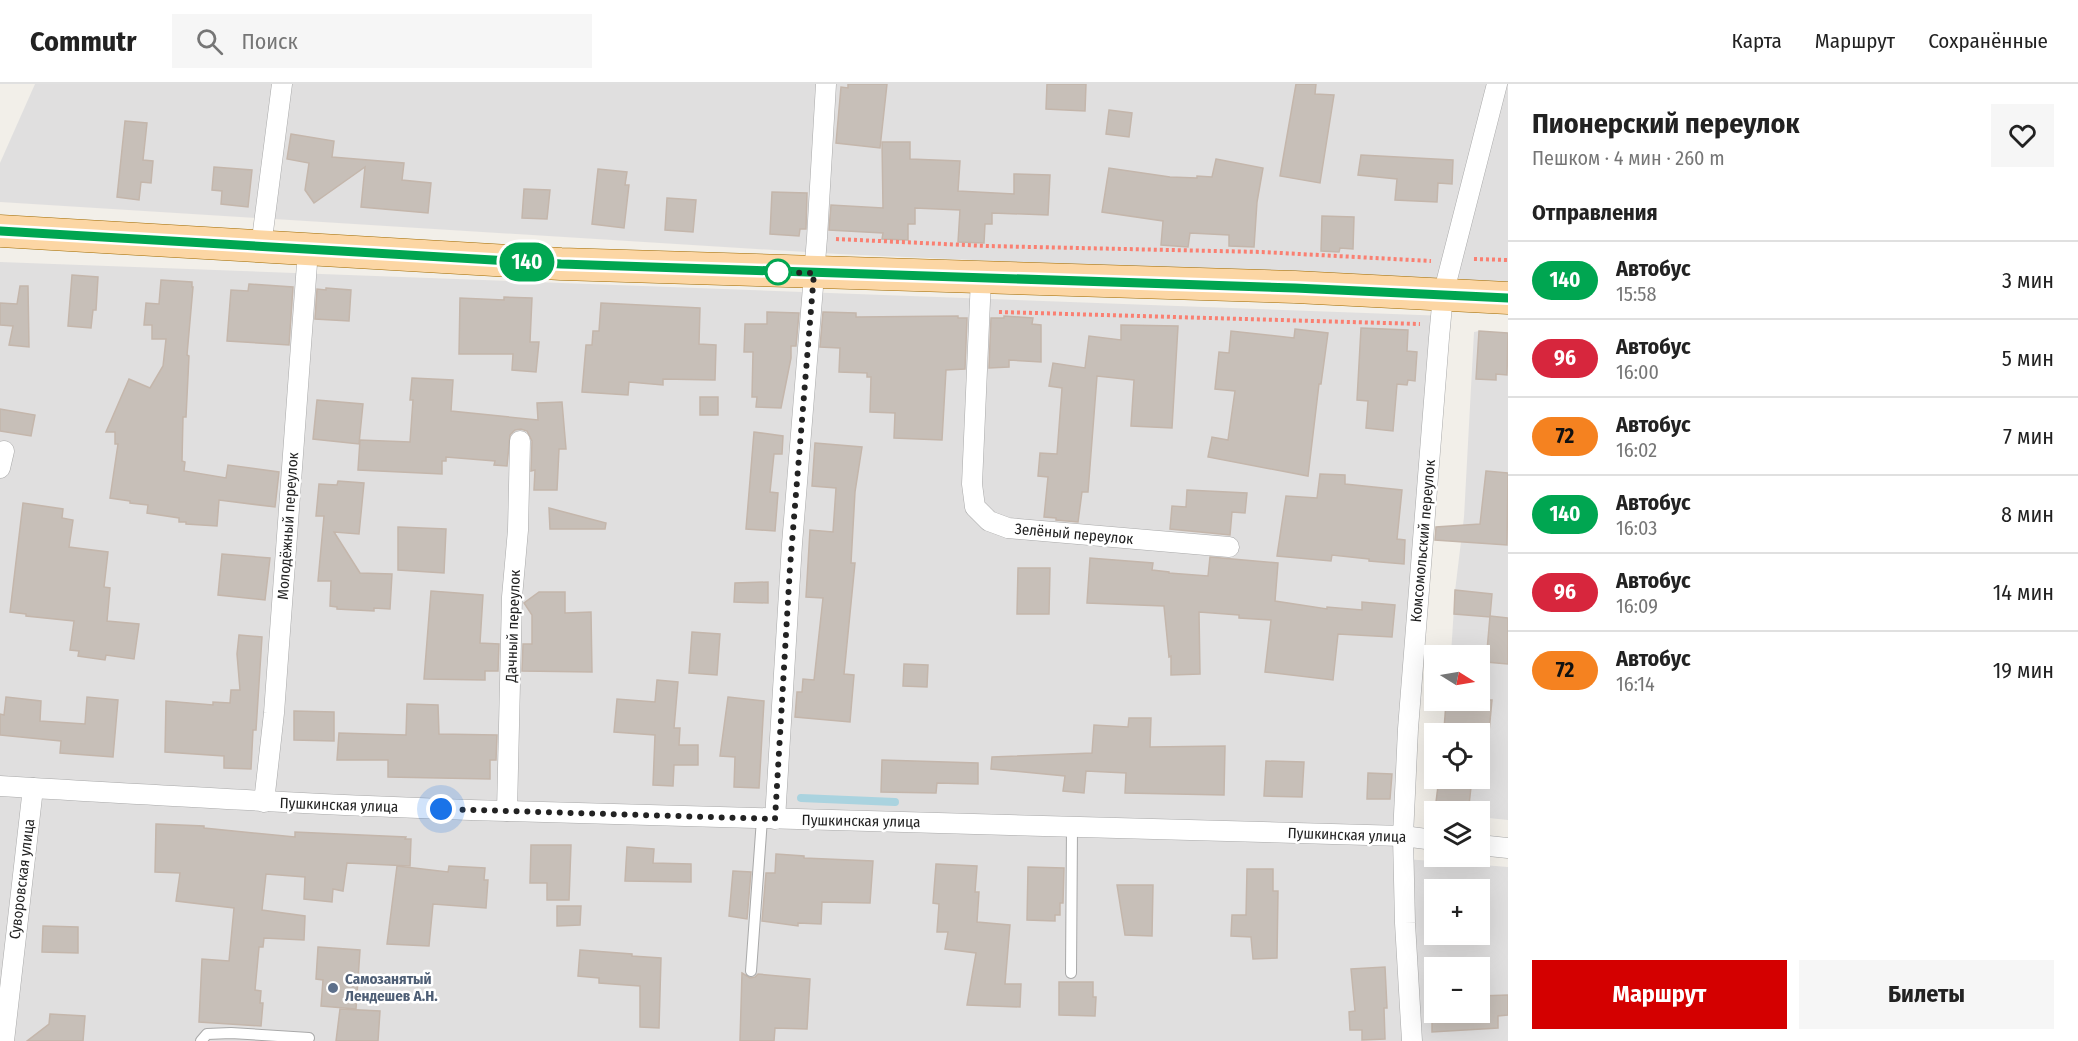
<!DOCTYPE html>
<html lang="ru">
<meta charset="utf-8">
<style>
:root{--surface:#fff;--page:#f6f6f6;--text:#222;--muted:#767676;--line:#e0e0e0;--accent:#d40000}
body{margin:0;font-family:"Fira Sans Condensed",sans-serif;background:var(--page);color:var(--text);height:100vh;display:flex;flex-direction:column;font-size:22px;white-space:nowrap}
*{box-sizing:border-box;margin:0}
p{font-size:20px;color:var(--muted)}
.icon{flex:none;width:33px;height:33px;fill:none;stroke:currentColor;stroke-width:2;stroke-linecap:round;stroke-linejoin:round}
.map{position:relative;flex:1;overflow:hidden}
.drawer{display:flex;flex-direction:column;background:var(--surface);width:570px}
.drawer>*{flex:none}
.badge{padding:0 12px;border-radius:20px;font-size:21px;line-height:39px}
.needle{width:39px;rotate:101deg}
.fabs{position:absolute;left:1424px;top:561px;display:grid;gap:12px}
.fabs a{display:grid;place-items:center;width:66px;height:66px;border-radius:0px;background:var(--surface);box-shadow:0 6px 24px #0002;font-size:30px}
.you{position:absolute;width:30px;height:30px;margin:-15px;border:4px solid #fff;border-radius:50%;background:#1a73e8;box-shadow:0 0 0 9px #1a73e833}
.map>.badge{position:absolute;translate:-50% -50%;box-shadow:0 0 0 3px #fff}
h2{padding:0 24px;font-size:22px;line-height:54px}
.round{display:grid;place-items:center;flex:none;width:63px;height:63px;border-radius:0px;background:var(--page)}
.summary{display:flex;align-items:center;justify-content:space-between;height:102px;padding:0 24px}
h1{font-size:28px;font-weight:700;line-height:45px}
.primary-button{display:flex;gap:12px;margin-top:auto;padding:12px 24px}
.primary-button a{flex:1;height:69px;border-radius:0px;background:var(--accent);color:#fff;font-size:24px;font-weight:700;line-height:69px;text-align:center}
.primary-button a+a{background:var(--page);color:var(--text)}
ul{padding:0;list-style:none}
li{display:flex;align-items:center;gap:18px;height:78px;padding:0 24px;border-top:2px solid var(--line)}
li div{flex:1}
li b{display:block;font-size:22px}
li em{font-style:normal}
li .badge{min-width:66px;font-weight:700;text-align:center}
header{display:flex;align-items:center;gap:36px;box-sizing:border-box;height:84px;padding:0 30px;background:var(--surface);border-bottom:2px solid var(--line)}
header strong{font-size:28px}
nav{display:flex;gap:33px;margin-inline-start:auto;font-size:21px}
.search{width:420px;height:54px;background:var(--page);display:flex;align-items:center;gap:15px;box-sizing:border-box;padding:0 21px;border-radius:0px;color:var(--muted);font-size:22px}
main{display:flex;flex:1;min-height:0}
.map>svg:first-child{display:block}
.residential{fill:#e0dfdf;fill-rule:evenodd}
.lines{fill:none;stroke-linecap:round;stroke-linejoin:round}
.stream{stroke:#aad3df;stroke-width:8}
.building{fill:#c7bfb8;stroke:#c4b6ab;stroke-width:1.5}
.lane-casing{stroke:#a9a9a9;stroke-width:12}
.street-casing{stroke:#a9a9a9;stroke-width:21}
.primary-casing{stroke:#a06b00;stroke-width:33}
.path{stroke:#fa8072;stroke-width:4;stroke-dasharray:3 3;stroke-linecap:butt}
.lane{stroke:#fff;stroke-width:10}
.street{stroke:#fff;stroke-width:20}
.primary{stroke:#fcd6a4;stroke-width:32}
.line-casing{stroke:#fff;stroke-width:14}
.line{stroke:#00a651;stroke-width:9}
.walk{stroke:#222;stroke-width:6;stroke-dasharray:0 10.8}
.stop-dot{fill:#fff;stroke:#00a651;stroke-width:3}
.service-dot{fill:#5c6f8a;stroke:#fff;stroke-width:2}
.labels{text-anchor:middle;stroke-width:5;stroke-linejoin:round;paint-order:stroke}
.street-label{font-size:15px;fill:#222;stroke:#fff}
.service-label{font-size:15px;font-weight:bold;fill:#4e5e75;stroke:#fff;text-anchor:start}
</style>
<header>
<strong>Commutr</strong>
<div class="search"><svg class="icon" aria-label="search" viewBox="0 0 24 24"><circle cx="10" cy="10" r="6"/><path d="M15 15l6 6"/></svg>Поиск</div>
<nav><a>Карта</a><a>Маршрут</a><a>Сохранённые</a></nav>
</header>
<main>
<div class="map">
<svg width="1508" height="957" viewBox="0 0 1508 957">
<rect width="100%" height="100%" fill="#f2efe9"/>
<g class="residential">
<path d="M35,0H1508V200L838,170L0,118V79Z"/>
<path d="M0,178L1447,232L1393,774L1508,783V957H0ZM1434,806H1479V850H1434ZM1434,884H1479V928H1434Z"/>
<path d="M1479,247L1508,249V736L1479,733V728L1435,727L1439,695L1479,694V650L1444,649L1447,617L1479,616V572L1451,571L1455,507L1464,433L1474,248Z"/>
</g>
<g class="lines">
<path class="stream" d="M801,714L895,718"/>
</g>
<g class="building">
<path d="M848,0H887L880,64L836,59L841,3L848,4Z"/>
<path d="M1047,0H1086L1085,27L1046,25Z"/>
<path d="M1296,0H1316L1315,10L1334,11L1320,99L1280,92Z"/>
<path d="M1109,26L1132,29L1129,53L1106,50Z"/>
<path d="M125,37L147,39L143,76L153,77L151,99L141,98L139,116L117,113Z"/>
<path d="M291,50L334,57L332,73L404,79L402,96L431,99L428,129L361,123L365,83L314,119L305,106L309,79L287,75Z"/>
<path d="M882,58H910V75L960,77L958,107L1014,110V90L1050,91L1048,131L992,129V140H985L984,159L958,158L960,126L915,124V140H908V156L882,155L883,149L829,146L831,121L883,124Z"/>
<path d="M1361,71L1453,76L1452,100L1438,99L1437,118L1395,116L1397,95L1358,91Z"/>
<path d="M1216,75L1263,84L1257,118L1254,163L1229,162V151L1190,149L1188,163L1161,161L1163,137L1102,128L1109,84L1170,93L1197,94V92L1212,93Z"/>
<path d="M214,83L252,86L248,123L221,120L222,107L212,106Z"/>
<path d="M598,85L627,88L625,101H629L624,144L592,140Z"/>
<path d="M524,105L550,106L547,135L522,134Z"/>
<path d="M772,108L807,109L806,145H800L799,152L770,150Z"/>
<path d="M667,114L696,116L693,148L665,146Z"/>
<path d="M1322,132L1354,133L1353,165L1340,164L1339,168L1321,167Z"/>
<path d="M72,191L98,193L96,226H93L91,244L68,242Z"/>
<path d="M161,196L192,198V203H193L187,271L189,272L186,333H183L182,377L185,378L184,387L226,394L228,381L279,388L275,423L219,416L217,442L186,440V438H179V434L147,429L148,421L130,419V417L110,414L118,360H115V348H106L129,295L150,304L163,282L166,255H152V241H144L146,219L159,220Z"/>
<path d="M249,200L293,203L289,261L227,257L231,206L248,207Z"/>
<path d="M20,202H28L29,263L9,261L13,242L0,241V219L17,220Z"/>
<path d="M326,204L351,206L349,237L315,235L317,205L326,206Z"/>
<path d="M504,213L532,214L530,258H539L536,288L512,286L513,270H459L460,214L504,216Z"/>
<path d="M601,219L700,224L699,260L716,261L715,296L663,295V301L629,298L628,311L582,308L586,261H592L593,247H599Z"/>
<path d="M767,228L799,229L796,262H791V274L781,324L756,323L757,313H752L753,268H744L745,240H767Z"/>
<path d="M823,228L856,229V233L958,232V234H967L965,285L946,286L942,356L894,354L895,329L870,328L871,293H867V289L839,288L840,264L820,263Z"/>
<path d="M1004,232L1033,234L1032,240L1041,241V278L1009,276V283L989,284L991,234H1004Z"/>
<path d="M1121,241L1178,242L1172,344L1131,342L1134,296L1097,292L1088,408H1082L1078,438L1056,436V434L1044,433L1048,393L1038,392L1040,369L1057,370L1062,304L1049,302L1053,279L1085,284L1089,252L1121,256Z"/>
<path d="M1361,244L1408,246L1407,267L1417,268L1415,297L1408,296L1407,301L1397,300L1393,347L1366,344L1368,317L1357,316Z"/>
<path d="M1295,245L1328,249L1321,300H1319L1308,392L1208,373L1212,353L1228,356L1235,307L1215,305L1219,268L1229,269L1231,247L1294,254Z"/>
<path d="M1479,247L1508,249L1507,291L1496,290V296L1476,295Z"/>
<path d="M412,294L453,296L451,327L538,336L537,319L562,318L566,365H559L557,406H534L535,386L531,387L532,357L527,347L521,345L515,346L510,351L507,382L494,381L495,377L446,373V377H442V390L358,386L360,356L410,358L413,316H410Z"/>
<rect x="700" y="313" width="18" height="18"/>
<path d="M317,316L363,320L359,360L313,355Z"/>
<path d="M0,325L35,331L31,352L0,347Z"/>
<path d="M754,348L783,352L782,370H774L770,408L778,409L775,447L746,445Z"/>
<path d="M815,359L862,363L855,408L851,479H855L844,590L854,591L850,638L795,633L797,608H802L803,595L814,596L823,514L806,513L810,446L833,448L836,404L812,402Z"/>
<path d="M1486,387L1508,389L1507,461L1435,456L1436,443L1480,440Z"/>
<path d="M1320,390L1345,391V400L1402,406L1397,455L1405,456L1404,480L1369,477V475L1332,471L1331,477L1277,472L1286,412L1317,414Z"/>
<path d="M338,397L364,399L359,450L334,448L360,489L392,490L390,525L374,524V527L337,525V523L330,522L331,497H318L324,432H316L319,400L337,401Z"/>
<path d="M1187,406L1247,409L1245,429L1232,428L1230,451L1170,445L1172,422L1186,423Z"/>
<path d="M23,419L63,425L62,434L73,436L69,463L108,468L104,503L110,504L107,537L139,540L134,575L106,571L105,576L78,572L79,567L70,566L74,537L26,532V530L10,528Z"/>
<path d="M549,424L606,439L605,445H550Z"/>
<path d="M398,443L446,445L444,489L398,486Z"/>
<path d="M222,470L270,474L265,516L218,511Z"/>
<path d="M1210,473L1278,479L1275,517L1327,525V523L1362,526V518L1395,521L1392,553L1338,550L1333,596L1265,588L1271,536L1239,534V531L1199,528L1200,590L1171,591V572L1169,573L1164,522L1087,519L1090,474L1153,479L1152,486L1169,488V489L1208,492Z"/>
<path d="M1018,484H1050L1049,530H1017Z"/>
<path d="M768,498V519L734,518L735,499Z"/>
<path d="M1455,506L1492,510L1490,533L1454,530Z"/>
<path d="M431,507L483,511L480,559L499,560L498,587H485V596L424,595Z"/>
<path d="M539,508H565V529L591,528L592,588L522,587L523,560H532V531L524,519Z"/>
<path d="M1490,532L1508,534V580L1486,578Z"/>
<path d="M692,548L720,550L717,591L689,589Z"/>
<path d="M239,551L262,553L256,646H253L251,685L224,684V672L165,668L166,617L213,621V618L230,619L231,606H240L237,570Z"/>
<path d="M904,580L928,581L927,603L903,602Z"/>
<path d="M657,596L678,598L674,644H680L679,661H698V681H674L673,702L653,701L655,651L614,648L617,615L655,618Z"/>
<path d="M6,613L41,617L40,637L85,640L87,613L118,616L113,673L60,669L61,657L0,651V630L4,631Z"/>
<path d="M728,613L764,617L759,704L734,703L735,673L720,672Z"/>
<path d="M1465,616H1492L1489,648L1444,645L1446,619L1465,620Z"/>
<path d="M407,620L438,621L439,650L497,651L496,676H490V695L388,693V676H337L339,649L406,651Z"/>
<path d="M294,627L334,628V657L294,656Z"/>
<path d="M1129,634H1151L1150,663L1225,662L1224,711L1125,709L1126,689L1086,687L1084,709L1063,707L1065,692L991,685L992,673L1092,669L1094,641L1128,643Z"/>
<path d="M882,676L978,679V700L937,699L936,709L881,708Z"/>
<path d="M1266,677L1304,678L1302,713L1264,712Z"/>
<path d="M1368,689L1392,690L1390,715H1367Z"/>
<path d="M1439,694H1472L1469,721L1436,718Z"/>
<path d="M156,740L204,742V744L295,753V748L406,753L405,755H411L410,782L347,779L343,807L333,805L332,818L304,815L305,793L266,790L262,826L305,832L304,856L264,854L263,863H259L255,906L261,907L260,919H263L261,942L199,938L202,875L229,877L234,824L176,817L180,789L155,788Z"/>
<path d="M531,761H571L569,816H547V799H530Z"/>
<path d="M627,763L654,765L653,779L691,780V798L625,797Z"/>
<path d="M776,770L804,772V774L873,777L870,819L822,818L821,840L798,839V842L762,837L766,789H775Z"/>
<path d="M936,780L977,782L975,808H979L977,838L1010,841L1005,900H1021L1020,923L967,921L976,869L945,865L948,848H937L939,820L933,819Z"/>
<path d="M397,782L448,788L449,782L485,784L484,796H488L486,824L433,820L429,862L387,860Z"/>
<path d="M1028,783L1064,784L1063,819H1060V831H1055V837L1027,836Z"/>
<path d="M1247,785H1273V807H1278L1277,874L1253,875L1251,853L1231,852L1232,831H1246Z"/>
<path d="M733,787L751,788L747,835L729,832Z"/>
<path d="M1117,801H1153L1152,852L1125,851Z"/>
<path d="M557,822H581L580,841L557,842Z"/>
<path d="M43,842L78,843V869L42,868Z"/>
<path d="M318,863L360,866L356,925L321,922L323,896L316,895Z"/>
<path d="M580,866L632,870V872L661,874L659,944L640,943V902L599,899V894L578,892Z"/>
<path d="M1385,883L1387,924H1384L1385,955L1362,956V946H1350L1349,928L1355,927L1351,885Z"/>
<path d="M742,889L750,894L755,893L758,890L810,895L807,945L775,944L774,957H740Z"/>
<path d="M1059,898H1093V913H1096L1095,932L1059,931Z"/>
<path d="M1508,911V931L1498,932V944L1432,948V928H1479V912Z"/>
<path d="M340,925L380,927L378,957H336Z"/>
<path d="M50,930L85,932L83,957H27L49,940Z"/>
</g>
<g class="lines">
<g class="lane-casing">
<g id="lane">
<path d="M751,887L762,735"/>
<path d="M1071,889L1072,743"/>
<path d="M201,957L207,950L231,949L309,954"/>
</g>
</g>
<g class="street-casing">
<g id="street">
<path d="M261,163L282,0"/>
<path d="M981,194L972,400L975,423L989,437L1008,444L1229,463"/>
<path d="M0,384L4,367"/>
<path d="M0,702C169,712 338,722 507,727C806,738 1105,741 1403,752L1434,756"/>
<path d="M264,718L274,629L308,166"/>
<path d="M507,727L512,513L518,446L520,357"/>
<path d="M775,735L792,460L817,154L826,0"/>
<path d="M1479,761L1508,764"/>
<path d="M4,957L33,704"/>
<path d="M1412,957L1405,839L1403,752L1408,645L1439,254L1443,211L1497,0"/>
</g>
</g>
<g class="primary-casing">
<path id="primary" d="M0,147L561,180L1295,203L1508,214"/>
</g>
<g class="path">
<path d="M836,155L987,162L1262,168L1431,177"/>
<path d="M1474,175L1508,176"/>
<path d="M999,228L1420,240"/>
</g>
<use href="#lane" class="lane"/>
<use href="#street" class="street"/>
<use href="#primary" class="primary"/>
</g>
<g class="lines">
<g class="line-casing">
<path id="line" d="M0,147L561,180L1295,204L1508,214"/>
</g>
<use href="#line" class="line"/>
<path class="walk" d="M441,725L775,735L790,483L814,189L768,188H778"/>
</g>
<circle class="stop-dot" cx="778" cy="188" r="12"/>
<circle class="service-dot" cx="333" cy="904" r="6"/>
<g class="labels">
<g class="street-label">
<text transform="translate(288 442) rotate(-86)" y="5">Молодёжный переулок</text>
<text transform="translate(1074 450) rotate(5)" y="5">Зелёный переулок</text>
<text transform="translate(1423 457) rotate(-85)" y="5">Комсомольский переулок</text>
<text transform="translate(513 542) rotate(-88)" y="5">Дачный переулок</text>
<text transform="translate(339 721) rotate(2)" y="5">Пушкинская улица</text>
<text transform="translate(861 737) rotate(1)" y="5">Пушкинская улица</text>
<text transform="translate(1347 751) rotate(2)" y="5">Пушкинская улица</text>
<text transform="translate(22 795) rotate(-83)" y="5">Суворовская улица</text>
</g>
<g class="service-label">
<text x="345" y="900">Самозанятый<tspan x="345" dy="17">Лендешев А.Н.</tspan></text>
</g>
</g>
</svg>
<div class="fabs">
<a><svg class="needle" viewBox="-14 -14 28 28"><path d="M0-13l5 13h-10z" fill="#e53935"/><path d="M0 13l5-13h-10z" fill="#767676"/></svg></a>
<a><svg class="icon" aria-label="locate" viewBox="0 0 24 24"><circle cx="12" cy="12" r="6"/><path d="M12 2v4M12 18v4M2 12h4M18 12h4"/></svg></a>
<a><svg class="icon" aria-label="layers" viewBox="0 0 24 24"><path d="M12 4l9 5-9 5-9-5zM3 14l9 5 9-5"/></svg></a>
<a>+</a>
<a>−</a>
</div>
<div class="you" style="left:441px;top:725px"></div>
<b class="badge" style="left:527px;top:178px;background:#00a651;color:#fff">140</b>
</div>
<section class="drawer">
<div class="summary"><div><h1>Пионерский переулок</h1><p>Пешком · 4 мин · 260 m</p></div><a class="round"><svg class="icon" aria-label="heart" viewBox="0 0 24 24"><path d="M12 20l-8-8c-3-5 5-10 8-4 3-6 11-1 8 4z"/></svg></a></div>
<h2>Отправления</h2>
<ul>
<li><span class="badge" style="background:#00a651;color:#fff">140</span><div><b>Автобус</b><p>15:58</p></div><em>3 мин</em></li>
<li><span class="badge" style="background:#d7263d;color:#fff">96</span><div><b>Автобус</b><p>16:00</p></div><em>5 мин</em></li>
<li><span class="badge" style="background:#f58220;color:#111">72</span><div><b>Автобус</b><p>16:02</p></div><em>7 мин</em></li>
<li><span class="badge" style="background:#00a651;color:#fff">140</span><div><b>Автобус</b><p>16:03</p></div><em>8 мин</em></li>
<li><span class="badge" style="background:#d7263d;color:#fff">96</span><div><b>Автобус</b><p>16:09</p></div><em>14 мин</em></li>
<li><span class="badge" style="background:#f58220;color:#111">72</span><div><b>Автобус</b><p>16:14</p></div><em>19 мин</em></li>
</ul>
<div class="primary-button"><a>Маршрут</a><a>Билеты</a></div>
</section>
</main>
